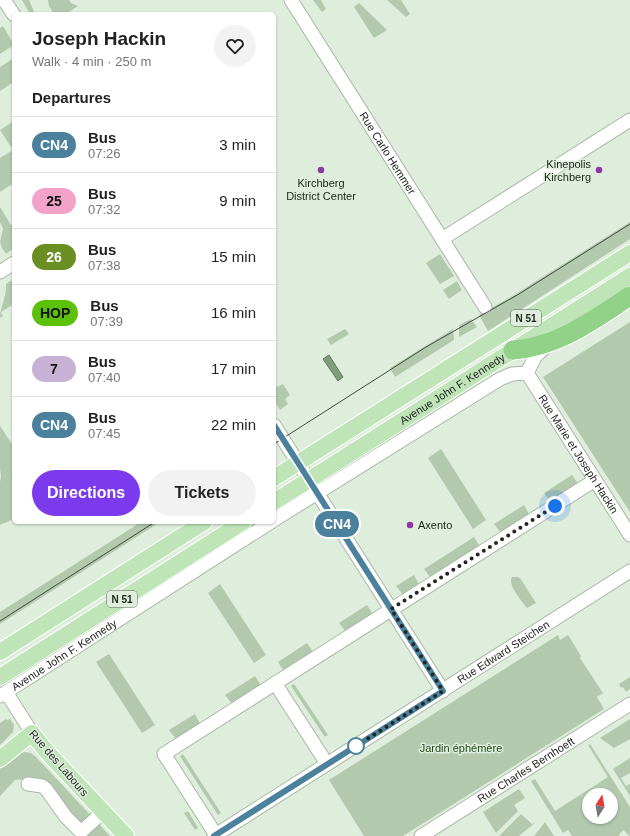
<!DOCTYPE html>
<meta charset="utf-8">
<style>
:root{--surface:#fff;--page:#f2f2f2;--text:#222;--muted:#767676;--line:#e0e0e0;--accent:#7c3aed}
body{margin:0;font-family:Helvetica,sans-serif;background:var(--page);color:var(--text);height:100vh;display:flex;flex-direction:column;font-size:15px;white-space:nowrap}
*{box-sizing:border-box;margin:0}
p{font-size:13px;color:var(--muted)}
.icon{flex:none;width:22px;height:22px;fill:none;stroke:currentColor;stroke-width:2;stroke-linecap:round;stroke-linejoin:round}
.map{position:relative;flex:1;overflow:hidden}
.details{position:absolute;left:12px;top:12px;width:264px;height:512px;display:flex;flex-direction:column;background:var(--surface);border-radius:6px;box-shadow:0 1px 3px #0004}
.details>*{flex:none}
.badge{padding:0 8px;border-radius:13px;font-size:14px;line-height:26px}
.needle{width:26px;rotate:11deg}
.tools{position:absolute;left:582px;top:788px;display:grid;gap:8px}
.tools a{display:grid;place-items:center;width:36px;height:36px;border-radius:50%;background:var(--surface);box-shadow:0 1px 3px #0004;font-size:20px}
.you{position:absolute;width:20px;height:20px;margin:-10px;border:3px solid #fff;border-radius:50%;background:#1a73e8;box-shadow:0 0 0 6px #1a73e833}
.map>.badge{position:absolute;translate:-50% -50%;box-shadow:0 0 0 2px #fff}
h2{padding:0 20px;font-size:15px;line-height:36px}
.round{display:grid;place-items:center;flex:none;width:42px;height:42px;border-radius:21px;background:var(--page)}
.headline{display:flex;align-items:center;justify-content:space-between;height:68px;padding:0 20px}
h1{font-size:19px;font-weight:800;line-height:30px}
.action{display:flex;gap:8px;margin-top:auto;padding:8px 20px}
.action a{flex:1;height:46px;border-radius:24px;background:var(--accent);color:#fff;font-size:16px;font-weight:800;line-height:46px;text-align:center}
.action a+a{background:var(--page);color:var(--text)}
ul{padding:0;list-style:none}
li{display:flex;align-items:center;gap:12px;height:56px;padding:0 20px;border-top:1px solid var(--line)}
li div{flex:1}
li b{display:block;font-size:15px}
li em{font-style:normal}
li .badge{min-width:44px;font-weight:700;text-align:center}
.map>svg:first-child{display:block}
.green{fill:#b2c9ae;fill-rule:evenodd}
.water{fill:#7e9d79;stroke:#627a5e}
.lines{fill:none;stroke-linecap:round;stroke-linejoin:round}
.minor-casing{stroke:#a8b7a5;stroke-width:15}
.major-casing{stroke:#fff;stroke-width:18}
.highway-casing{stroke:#fff;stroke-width:21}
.minor{stroke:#fff;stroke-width:13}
.major{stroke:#bee4b8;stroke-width:16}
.highway{stroke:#92d288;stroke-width:19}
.tram{stroke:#434a41;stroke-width:1}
.line-casing{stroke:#fff;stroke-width:9}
.line{stroke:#4c819e;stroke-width:6}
.walk{stroke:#212720;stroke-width:4;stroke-dasharray:0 7.2}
.poi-dot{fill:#8e37a4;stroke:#dfeedc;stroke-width:1.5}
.stop-dot{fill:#fff;stroke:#4c819e;stroke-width:2}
.labels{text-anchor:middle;stroke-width:3;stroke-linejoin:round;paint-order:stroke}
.shield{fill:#dfeedc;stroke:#5a6358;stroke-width:1}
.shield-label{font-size:10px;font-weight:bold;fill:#212720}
.street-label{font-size:11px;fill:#212720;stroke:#dfeedc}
.poi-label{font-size:11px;fill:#212720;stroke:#dfeedc;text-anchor:end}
.park-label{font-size:11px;fill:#1e4a17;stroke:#dfeedc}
</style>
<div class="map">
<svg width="630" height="836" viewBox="0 0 630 836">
<rect width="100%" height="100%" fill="#dfeedc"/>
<g class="green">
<path d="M22,0H29L35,14H30Z"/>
<path d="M48,0H69L71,3L78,6L66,14H54L49,6Z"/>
<path d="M313,0H321L326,9L322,12Z"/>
<path d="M387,0H401L410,14L406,17Z"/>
<path d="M359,3L387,30L374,38L354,7Z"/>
<path d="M3,26L14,45L0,54V28Z"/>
<path d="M14,58V85L12,83L0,91V67Z"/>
<path d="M14,121V183L0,192V158L13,150L0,130Z"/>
<path d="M0,207L11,225L14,224V248L6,254L2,248L0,242L3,229L0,222Z"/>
<path d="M630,222V239L488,331L479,315L514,295Z"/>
<path d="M440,254L454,276L440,284L426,263Z"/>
<path d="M12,280L14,283V304L1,312L3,316L0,318C0,306 7,297 6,284Z"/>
<path d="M457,281L462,290L449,299L443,290Z"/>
<path d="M471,319L477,327L459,337V325Z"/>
<path d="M630,322V512L543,377Z"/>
<path d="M345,329L349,334L331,345L327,339Z"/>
<path d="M453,329L454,340L395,377L390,368Z"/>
<path d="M274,383L277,387L283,384L290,395L285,399L288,404L280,410L274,400Z"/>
<path d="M0,426L14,447V519L0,525V482L1,476L0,469Z"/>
<path d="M441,449L486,520L473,529L428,458Z"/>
<path d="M572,475L577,482L576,485L550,501L544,493Z"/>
<path d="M524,505L529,514L501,533L494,524Z"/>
<path d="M141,522H160L0,624V612Z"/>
<path d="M474,537L480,547L431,578L424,569Z"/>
<path d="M414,575L419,584L403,595L396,586Z"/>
<path d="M512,577H518L520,578L536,603L527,608C522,601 507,585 512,577Z"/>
<path d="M220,584L266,655L254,663L208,593Z"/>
<path d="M367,605L372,613V615L346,632L339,623Z"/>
<path d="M558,635L560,640L568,635L581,656L580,658L603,693L597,697L604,709L403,836H364L329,780Z"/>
<path d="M307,643L313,652L285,670H283L278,662Z"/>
<path d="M109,654L155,725L142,733L96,662Z"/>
<path d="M255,676L260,684V686L232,704L225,695Z"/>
<path d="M630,677V689L626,692L623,687L621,688L619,684Z"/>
<path d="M294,684L328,735L325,737L291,686Z"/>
<path d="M195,714L200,724L176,739L169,730Z"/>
<path d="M6,719L7,720L10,719L14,725L13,732L0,745V723Z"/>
<path d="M630,719V739L614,748L600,738Z"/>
<path d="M590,744L630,807V835L629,836L624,830L619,834L620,836H572L568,830L563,833L531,781L535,779L555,811L608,777L588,745ZM589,795H611V817H589Z"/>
<path d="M25,752L31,753L36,757L110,836H87L90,833L26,779L15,780L0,796V769C8,762 14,754 25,752Z"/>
<path d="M183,754L221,813L218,815L180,756Z"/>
<path d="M630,758V773L621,778L626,786L630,784V796L613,769Z"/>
<path d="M519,789L525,798L514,805L518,811L496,833L483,812Z"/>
<path d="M188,811L198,828L195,830L184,813Z"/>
<path d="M521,814L532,824L536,822L519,836H499Z"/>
<path d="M545,822L554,836H534Z"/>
</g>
<path class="water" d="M329,355L343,377L338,381L323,359Z"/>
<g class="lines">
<g class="minor-casing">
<g id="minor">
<path d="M4,0L14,15"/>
<path id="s1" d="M291,0L485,307"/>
<path d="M442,239L630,120"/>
<path d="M0,272L14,263"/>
<path id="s2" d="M527,373L630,535"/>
<path d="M527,373L535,357L548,344"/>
<path d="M274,425L443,691"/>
<path d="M274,520L500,379L512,374L527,373"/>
<path d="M275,683L327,764"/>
<path d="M6,692L32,733"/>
<path id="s3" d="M0,696L271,522"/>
<path d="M28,784L42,786L46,789L66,817L81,832L103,812"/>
<path d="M216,835L164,754L595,480"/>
<path id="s4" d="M214,836L630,571"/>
<path id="s5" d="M421,836L630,704"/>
</g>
</g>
<g class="major-casing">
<g id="major">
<path d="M274,478L630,253"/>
<path id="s6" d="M274,502L630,276"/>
<path d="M0,652L204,522"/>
<path d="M0,677L243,522"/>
<path d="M0,759L32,733L47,752L126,836"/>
</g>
</g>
<g class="highway-casing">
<path id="highway" d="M513,350C558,347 593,320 630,296"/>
</g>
<use href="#minor" class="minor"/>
<use href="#major" class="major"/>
<use href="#highway" class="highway"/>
<g class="tram">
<path d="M274,444L426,347L519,294L630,224"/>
<path d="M0,621L155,522"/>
</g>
</g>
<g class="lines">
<g class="line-casing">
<path id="line" d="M214,836L443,691L274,425"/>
</g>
<use href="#line" class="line"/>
<path class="walk" d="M356,746L353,748L443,691L391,609L555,506"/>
</g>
<g class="poi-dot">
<circle cx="321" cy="170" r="4"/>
<circle cx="599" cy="170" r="4"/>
<circle cx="410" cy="525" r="4"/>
</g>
<circle class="stop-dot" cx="356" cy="746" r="8"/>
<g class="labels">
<g class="shield">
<rect x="511" y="310" width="30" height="16" rx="3"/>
<rect x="107" y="591" width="30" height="16" rx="3"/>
</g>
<g class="shield-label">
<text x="526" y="322">N 51</text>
<text x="122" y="603">N 51</text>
</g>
<g class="street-label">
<text dy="4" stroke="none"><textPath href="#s1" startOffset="181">Rue Carlo Hemmer</textPath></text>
<text dy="4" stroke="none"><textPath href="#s6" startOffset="211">Avenue John F. Kennedy</textPath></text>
<text dy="4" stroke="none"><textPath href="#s2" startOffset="96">Rue Marie et Joseph Hackin</textPath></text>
<text dy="4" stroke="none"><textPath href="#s4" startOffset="343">Rue Edward Steichen</textPath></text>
<text dy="4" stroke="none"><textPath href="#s3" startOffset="76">Avenue John F. Kennedy</textPath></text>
<text transform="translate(59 763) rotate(49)" y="4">Rue des Labours</text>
<text dy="4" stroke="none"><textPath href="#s5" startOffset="124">Rue Charles Bernhoeft</textPath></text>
</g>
<g class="poi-label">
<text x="591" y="168">Kinepolis<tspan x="591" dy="13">Kirchberg</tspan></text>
<text x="321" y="187" text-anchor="middle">Kirchberg<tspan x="321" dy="13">District Center</tspan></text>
<text x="418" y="529" text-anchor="start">Axento</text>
</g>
<g class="park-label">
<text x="461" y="752">Jardin éphémère</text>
</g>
</g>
</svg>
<div class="tools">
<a><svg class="needle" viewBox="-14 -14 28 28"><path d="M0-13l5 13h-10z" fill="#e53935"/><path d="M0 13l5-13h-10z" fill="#767676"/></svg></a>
</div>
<div class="you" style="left:555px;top:506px"></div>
<b class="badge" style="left:337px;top:524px;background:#4c819e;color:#fff">CN4</b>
<section class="details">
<div class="headline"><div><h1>Joseph Hackin</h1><p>Walk · 4 min · 250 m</p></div><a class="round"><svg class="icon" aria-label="heart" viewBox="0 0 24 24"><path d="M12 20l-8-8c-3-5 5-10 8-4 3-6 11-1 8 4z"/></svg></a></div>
<h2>Departures</h2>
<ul>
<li><span class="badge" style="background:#4c819e;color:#fff">CN4</span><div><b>Bus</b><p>07:26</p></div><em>3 min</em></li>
<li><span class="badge" style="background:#f4a3c8;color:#111">25</span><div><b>Bus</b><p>07:32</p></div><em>9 min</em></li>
<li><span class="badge" style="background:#6b8e23;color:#fff">26</span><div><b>Bus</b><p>07:38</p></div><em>15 min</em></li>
<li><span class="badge" style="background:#5bc109;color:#111">HOP</span><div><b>Bus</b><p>07:39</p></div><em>16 min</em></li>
<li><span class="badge" style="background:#c7b2d5;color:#111">7</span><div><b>Bus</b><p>07:40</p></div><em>17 min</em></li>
<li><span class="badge" style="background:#4c819e;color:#fff">CN4</span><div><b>Bus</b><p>07:45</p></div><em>22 min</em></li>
</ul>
<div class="action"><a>Directions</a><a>Tickets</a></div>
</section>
</div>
